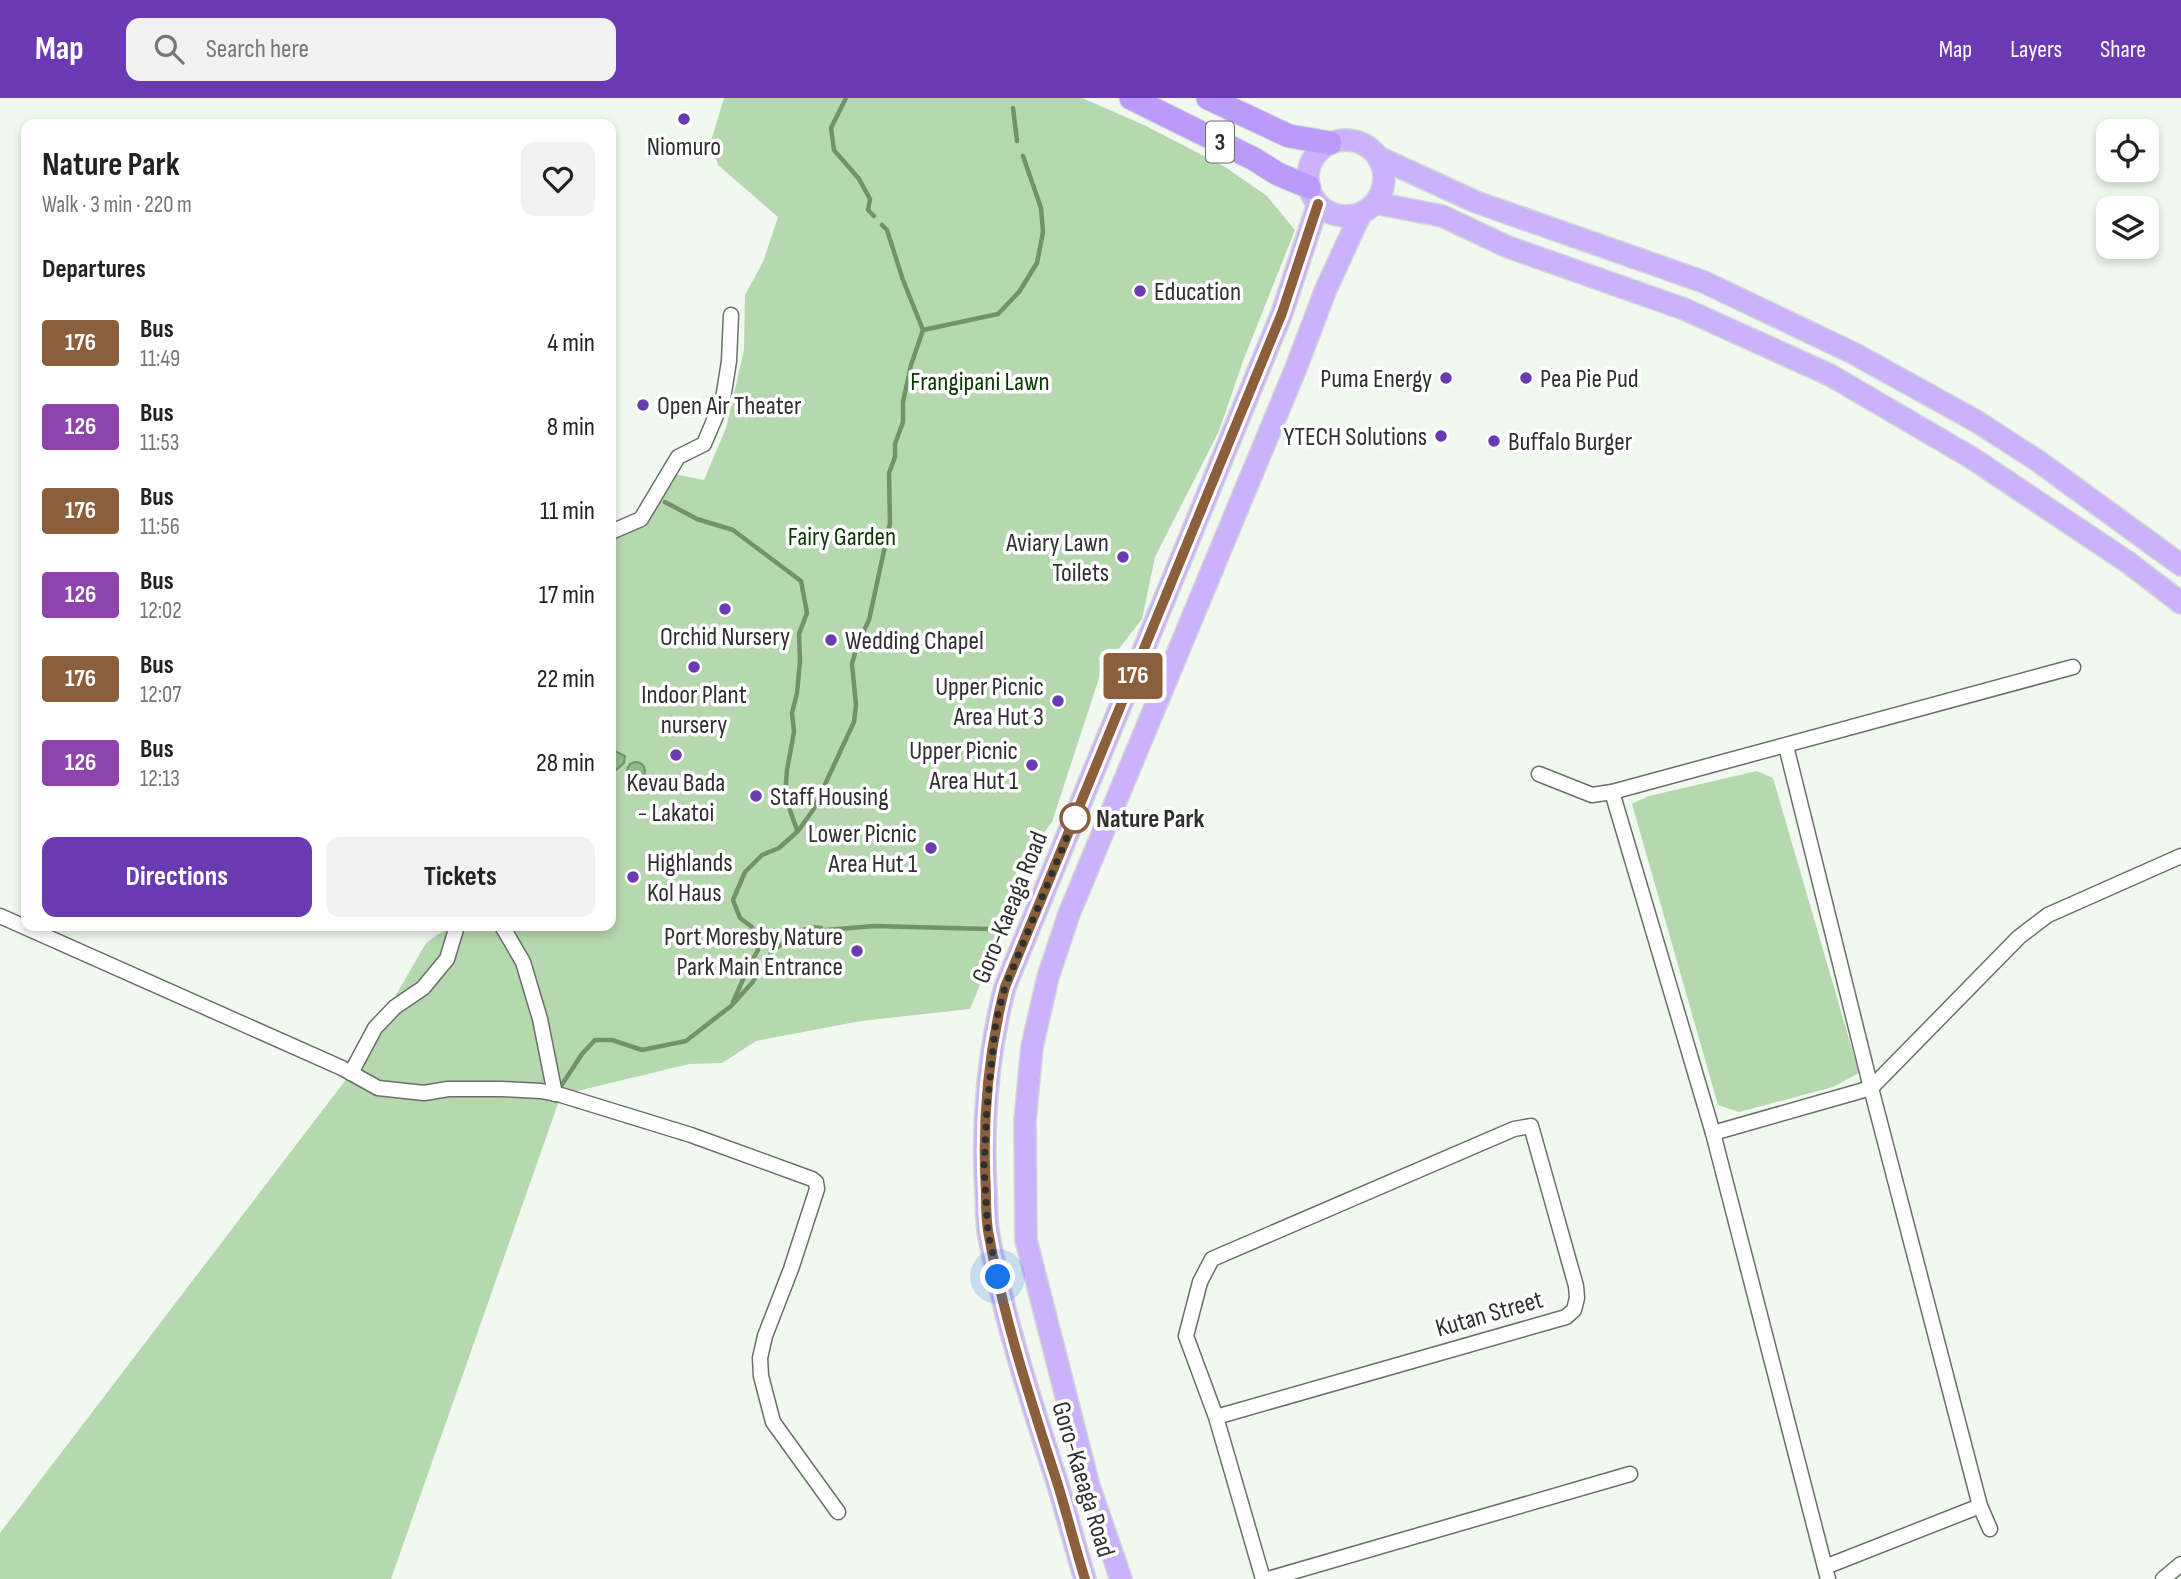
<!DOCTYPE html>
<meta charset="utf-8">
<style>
:root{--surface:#fff;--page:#f2f2f2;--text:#222;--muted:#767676;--accent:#6a3ab2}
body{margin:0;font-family:"Sofia Sans Condensed",sans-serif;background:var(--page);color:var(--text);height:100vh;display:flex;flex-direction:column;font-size:26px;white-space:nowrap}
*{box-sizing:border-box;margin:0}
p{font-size:23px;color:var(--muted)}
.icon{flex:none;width:38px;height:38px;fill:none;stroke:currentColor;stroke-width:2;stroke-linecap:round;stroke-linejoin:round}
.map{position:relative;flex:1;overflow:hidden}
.panel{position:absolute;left:21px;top:21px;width:595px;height:812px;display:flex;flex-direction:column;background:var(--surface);border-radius:14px;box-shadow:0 4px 10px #0003}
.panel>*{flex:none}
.badge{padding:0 14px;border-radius:5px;font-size:24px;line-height:46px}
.controls{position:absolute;left:2096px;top:21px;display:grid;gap:14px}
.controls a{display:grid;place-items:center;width:63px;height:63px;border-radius:14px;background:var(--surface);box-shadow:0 4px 10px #0003;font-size:35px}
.you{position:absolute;width:35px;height:35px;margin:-18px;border:5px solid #fff;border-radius:50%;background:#1a73e8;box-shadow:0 0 0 10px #1a73e833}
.map>.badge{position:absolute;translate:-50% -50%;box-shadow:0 0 0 4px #fff}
h2{padding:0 21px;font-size:26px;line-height:63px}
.round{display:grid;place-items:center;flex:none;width:74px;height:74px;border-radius:14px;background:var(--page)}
.overview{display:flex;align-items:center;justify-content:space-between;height:119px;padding:0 21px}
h1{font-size:33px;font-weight:700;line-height:52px}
.primary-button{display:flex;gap:14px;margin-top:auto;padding:14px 21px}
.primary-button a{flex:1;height:80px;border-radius:14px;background:var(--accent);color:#fff;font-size:28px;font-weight:700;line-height:80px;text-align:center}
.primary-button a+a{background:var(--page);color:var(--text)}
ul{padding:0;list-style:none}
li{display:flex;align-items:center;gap:21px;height:84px;padding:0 21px}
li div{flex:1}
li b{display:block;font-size:26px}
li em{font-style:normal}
li .badge{min-width:77px;font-weight:700;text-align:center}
header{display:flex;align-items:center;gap:42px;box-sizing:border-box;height:98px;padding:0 35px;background:var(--accent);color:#fff}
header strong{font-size:33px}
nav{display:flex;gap:38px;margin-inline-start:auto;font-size:24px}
.search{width:490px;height:63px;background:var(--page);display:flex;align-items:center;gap:18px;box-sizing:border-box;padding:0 24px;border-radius:14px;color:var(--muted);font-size:26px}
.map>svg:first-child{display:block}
.green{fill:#b5d8af}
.water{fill:#8ebc85;stroke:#71926b;stroke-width:2}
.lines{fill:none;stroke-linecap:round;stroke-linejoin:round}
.stream{stroke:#71926b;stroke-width:4.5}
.minor-casing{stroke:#6a7069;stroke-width:17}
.primary-casing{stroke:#d5d6d5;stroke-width:24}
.trunk-casing{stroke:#d5d6d5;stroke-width:25}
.minor{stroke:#fff;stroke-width:14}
.primary{stroke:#cbb3fb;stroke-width:21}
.trunk{stroke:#ba9afa;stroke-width:23}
.line-casing{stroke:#fff;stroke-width:16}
.line{stroke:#8b5e3c;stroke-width:10}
.walk{stroke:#2e312e;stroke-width:7;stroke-dasharray:0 12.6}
.poi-dot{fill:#6a3ab2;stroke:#fff;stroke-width:2.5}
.stop-dot{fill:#fff;stroke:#8b5e3c;stroke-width:3.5}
.labels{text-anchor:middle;stroke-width:7;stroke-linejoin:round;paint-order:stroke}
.shield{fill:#fff;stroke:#6d6f6d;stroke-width:2}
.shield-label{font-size:24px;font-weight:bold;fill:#2e312e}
.poi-label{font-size:26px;fill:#2e312e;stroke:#fff;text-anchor:start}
.park-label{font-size:26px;fill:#0a3901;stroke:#fff}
.stop-label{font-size:26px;font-weight:bold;fill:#2e312e;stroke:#fff;text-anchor:start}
.street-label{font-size:26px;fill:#2e312e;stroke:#fff}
</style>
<header>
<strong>Map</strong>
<div class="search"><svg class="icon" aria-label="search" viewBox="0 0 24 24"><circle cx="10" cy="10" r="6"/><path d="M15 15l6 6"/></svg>Search here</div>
<nav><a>Map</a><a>Layers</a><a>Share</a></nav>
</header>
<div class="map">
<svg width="2181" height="1481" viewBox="0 0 2181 1481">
<rect width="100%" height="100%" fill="#f0f8ef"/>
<g class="green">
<path d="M724,0H1082L1144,27L1225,69L1267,98L1295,132L1243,263L1219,333L1155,459L1142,521L1101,574L1052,724L1017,771L1000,837L970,911L861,923L756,943L722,965L689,966L561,997L391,1481H0V1435L351,975L426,845L450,828H611V433L646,418L669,375L704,382L726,330L744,252L745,197L763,164L778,119L718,67L711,43Z"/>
<path d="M1757,673L1773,680L1859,975L1833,989L1739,1014L1718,1007L1632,706L1649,698Z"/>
</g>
<g class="water">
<path d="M611,651L625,658L624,665L615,673L611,672Z"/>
<circle cx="636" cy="673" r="9"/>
</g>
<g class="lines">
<g class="stream">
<path d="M846,0L831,30L834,52L859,81L870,101L868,112L874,118"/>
<path d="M1013,10L1017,43"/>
<path d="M923,232L998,216L1019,194L1037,165L1043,134L1041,110L1023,58"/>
<path d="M665,404L697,421L733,432L801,483L807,515L799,536L800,563L797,595L792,615L794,634L787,672L785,698L797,732"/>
<path d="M857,547L869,522L890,425L889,375L895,359V346L903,324V304L911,267L923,232L903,182L887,132L882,127"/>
<path d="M803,832L811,829L821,830"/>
<path d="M733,904L748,870L758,852L752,829L740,820L733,802L745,774L762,757L779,750L798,733L813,712L854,624L856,607L852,566L857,548L866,545L874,549L893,544L911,549"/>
<path d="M559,991L582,956L595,942H612L642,952L686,943L731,908L752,885L774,851L802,834L874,828L989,831"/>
</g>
<g class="minor-casing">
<g id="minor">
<path d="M611,434L641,421L678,359L704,346L723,301L729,263L731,217"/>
<path d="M1786,648L1871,990L1980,1408L1990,1431"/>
<path d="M1539,676L1592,697L1612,694L2073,569"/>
<path d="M1612,694L1713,1035L1828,1481"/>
<path d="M0,818L342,970L378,990L424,995L448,991H502L541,993L561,997L691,1037L812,1081L816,1084L817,1091L791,1171L765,1238L760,1260L761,1278L773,1324L838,1414"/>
<path d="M502,828L523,864L540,921L555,996"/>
<path d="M351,975L375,930L395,909L423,890L447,861L457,828"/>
<path d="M1713,1035L1871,990L2019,839L2048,817L2181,758"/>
<path d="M1216,1319L1566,1219L1574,1212L1577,1200L1576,1188L1531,1028L1514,1031L1212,1161L1200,1184L1186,1238L1216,1319L1263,1481"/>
<path d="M1825,1469L1980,1408"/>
<path d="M1268,1481L1630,1376"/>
<path d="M2163,1481L2181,1466"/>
</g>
</g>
<g class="primary-casing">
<g id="primary">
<circle cx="1346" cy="80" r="38"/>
<path d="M1378,59L1476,104L1704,184L1853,255L1976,323L2038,363L2181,467"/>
<path d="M1375,105L1442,118L1508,149L1684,211L1830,277L1972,360L2129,465L2181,505"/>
<path d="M1085,1481C1075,1449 1067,1416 1057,1384C1031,1303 1004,1222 989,1138C986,1124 987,1109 986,1095C982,1027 988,955 1005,889L1282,215L1318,106"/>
<path d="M1121,1481L1089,1388L1026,1142L1025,1022L1032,949L1048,879L1069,816L1296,270L1326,191L1361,115"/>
</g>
</g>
<g class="trunk-casing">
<g id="trunk">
<path d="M1131,0L1254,61L1278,76L1309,89"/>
<path d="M1208,0L1289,38L1330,45"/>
</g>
</g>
<use href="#minor" class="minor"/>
<use href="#primary" class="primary"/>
<use href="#trunk" class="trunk"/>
</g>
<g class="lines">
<g class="line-casing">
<path id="line" d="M1085,1481C1075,1449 1067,1416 1057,1384C1031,1303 1004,1222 989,1138C986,1124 986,1109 986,1095C982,1027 988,955 1005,889L1282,215L1318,106"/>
</g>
<use href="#line" class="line"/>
<path class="walk" d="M998,1179L988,1135L984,1069L987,1009L996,923L1005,889L1077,715L1075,720"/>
</g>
<g class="poi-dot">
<circle cx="684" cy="21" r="7"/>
<circle cx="1140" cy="193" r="7"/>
<circle cx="1446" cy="280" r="7"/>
<circle cx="1526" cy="280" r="7"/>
<circle cx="643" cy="307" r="7"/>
<circle cx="1441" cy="338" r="7"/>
<circle cx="1494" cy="343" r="7"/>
<circle cx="1123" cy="459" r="7"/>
<circle cx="725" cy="511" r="7"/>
<circle cx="831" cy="542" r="7"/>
<circle cx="694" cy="569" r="7"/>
<circle cx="1058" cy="603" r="7"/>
<circle cx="676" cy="657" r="7"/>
<circle cx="1032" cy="667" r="7"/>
<circle cx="756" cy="698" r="7"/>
<circle cx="931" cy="750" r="7"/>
<circle cx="633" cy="779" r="7"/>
<circle cx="857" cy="853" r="7"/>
</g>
<circle class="stop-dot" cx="1075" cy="720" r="14"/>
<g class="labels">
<rect class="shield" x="1206" y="23.5" width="28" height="41" rx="5"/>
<g class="shield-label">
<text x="1220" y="52">3</text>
</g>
<g class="poi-label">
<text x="684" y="57" text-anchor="middle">Niomuro</text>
<text x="1154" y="202">Education</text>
<text x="1432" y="289" text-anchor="end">Puma Energy</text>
<text x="1540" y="289">Pea Pie Pud</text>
<text x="657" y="316">Open Air Theater</text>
<text x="1427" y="347" text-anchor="end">YTECH Solutions</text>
<text x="1508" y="352">Buffalo Burger</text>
<text x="1109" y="453" text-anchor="end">Aviary Lawn<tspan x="1109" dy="30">Toilets</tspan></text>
<text x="725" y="547" text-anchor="middle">Orchid Nursery</text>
<text x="845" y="551">Wedding Chapel</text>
<text x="1044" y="597" text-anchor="end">Upper Picnic<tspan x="1044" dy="30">Area Hut 3</tspan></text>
<text x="694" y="605" text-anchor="middle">Indoor Plant<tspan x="694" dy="30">nursery</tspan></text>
<text x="1018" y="661" text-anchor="end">Upper Picnic<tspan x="1018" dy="30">Area Hut 1</tspan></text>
<text x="676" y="693" text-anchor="middle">Kevau Bada<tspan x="676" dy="30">- Lakatoi</tspan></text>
<text x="770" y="707">Staff Housing</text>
<text x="917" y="744" text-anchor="end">Lower Picnic<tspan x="917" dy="30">Area Hut 1</tspan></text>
<text x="647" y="773">Highlands<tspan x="647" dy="30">Kol Haus</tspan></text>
<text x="843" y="847" text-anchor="end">Port Moresby Nature<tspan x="843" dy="30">Park Main Entrance</tspan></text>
</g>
<g class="park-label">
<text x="980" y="292">Frangipani Lawn</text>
<text x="842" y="447">Fairy Garden</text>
</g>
<g class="stop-label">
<text x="1096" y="729">Nature Park</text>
</g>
<g class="street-label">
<text transform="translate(1009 809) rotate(-68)" y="9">Goro-Kaeaga Road</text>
<text transform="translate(1489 1215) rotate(-16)" y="9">Kutan Street</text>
<text transform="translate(1084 1381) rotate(73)" y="9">Goro-Kaeaga Road</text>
</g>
</g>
</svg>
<div class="controls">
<a><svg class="icon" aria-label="locate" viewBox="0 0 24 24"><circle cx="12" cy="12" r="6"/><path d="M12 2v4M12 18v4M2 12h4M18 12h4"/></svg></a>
<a><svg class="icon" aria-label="layers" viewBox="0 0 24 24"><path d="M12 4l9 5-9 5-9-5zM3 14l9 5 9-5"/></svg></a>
</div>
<div class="you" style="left:998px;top:1179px"></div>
<b class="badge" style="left:1133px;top:578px;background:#8b5e3c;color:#fff">176</b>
<section class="panel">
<div class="overview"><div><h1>Nature Park</h1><p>Walk · 3 min · 220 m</p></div><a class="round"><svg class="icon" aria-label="heart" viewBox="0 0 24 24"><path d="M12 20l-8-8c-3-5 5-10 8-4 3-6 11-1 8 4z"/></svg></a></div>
<h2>Departures</h2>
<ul>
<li><span class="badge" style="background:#8b5e3c;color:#fff">176</span><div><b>Bus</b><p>11:49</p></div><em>4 min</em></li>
<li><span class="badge" style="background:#8e44ad;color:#fff">126</span><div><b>Bus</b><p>11:53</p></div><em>8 min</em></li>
<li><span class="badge" style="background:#8b5e3c;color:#fff">176</span><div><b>Bus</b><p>11:56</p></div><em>11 min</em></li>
<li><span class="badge" style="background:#8e44ad;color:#fff">126</span><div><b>Bus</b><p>12:02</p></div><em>17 min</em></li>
<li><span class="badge" style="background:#8b5e3c;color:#fff">176</span><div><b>Bus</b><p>12:07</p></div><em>22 min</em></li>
<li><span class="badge" style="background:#8e44ad;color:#fff">126</span><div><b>Bus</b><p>12:13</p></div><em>28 min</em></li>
</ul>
<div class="primary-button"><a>Directions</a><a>Tickets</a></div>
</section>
</div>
